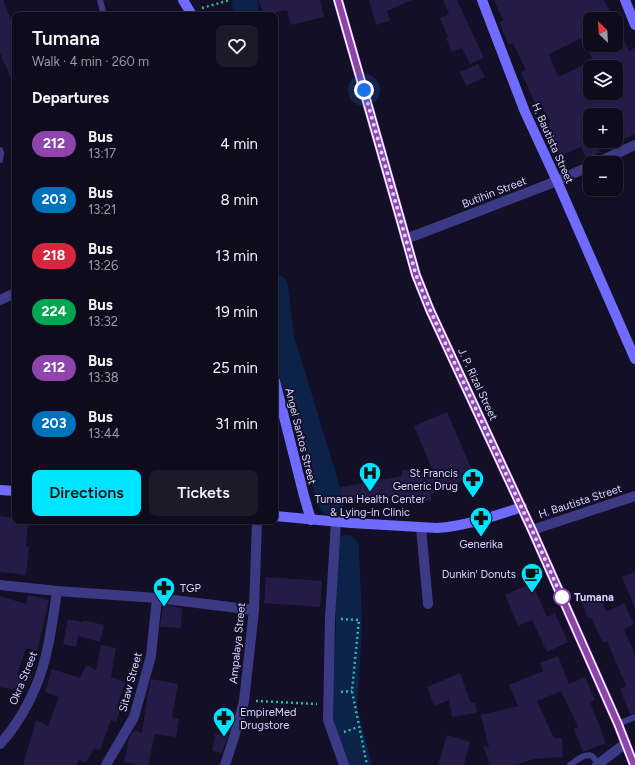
<!DOCTYPE html>
<meta charset="utf-8">
<style>
:root{--surface:#0e0b1c;--page:#1c1929;--text:#f1f3f6;--muted:#9b9ba3;--line:#2e2b3b;--accent:#00e5ff}
body{margin:0;font-family:Figtree,sans-serif;background:var(--page);color:var(--text);height:100vh;display:flex;flex-direction:column;font-size:15px;white-space:nowrap}
*{box-sizing:border-box;margin:0}
p{font-size:13px;color:var(--muted)}
.icon{flex:none;width:22px;height:22px;fill:none;stroke:currentColor;stroke-width:2;stroke-linecap:round;stroke-linejoin:round}
.map{position:relative;flex:1;overflow:hidden}
.side{position:absolute;left:12px;top:12px;width:266px;height:512px;display:flex;flex-direction:column;background:var(--surface);border-radius:8px;box-shadow:0 1px 3px #0004,0 0 0 1px var(--line)}
.side>*{flex:none}
.badge{padding:0 8px;border-radius:13px;font-size:14px;line-height:26px}
.needle{width:26px;rotate:335deg}
.fabs{position:absolute;left:583px;top:12px;display:grid;gap:8px}
.fabs a{display:grid;place-items:center;width:40px;height:40px;border-radius:8px;background:var(--surface);box-shadow:0 1px 3px #0004,0 0 0 1px var(--line);font-size:20px}
.you{position:absolute;width:20px;height:20px;margin:-10px;border:3px solid #fff;border-radius:50%;background:#1a73e8;box-shadow:0 0 0 6px #1a73e833}
.map>.badge{position:absolute;translate:-50% -50%;box-shadow:0 0 0 2px #fff}
h2{padding:0 20px;font-size:15px;line-height:36px}
.round{display:grid;place-items:center;flex:none;width:42px;height:42px;border-radius:8px;background:var(--page)}
.overview{display:flex;align-items:center;justify-content:space-between;height:68px;padding:0 20px}
h1{font-size:19px;font-weight:600;line-height:30px}
.action{display:flex;gap:8px;margin-top:auto;padding:8px 20px}
.action a{flex:1;height:46px;border-radius:8px;background:var(--accent);color:#111;font-size:16px;font-weight:600;line-height:46px;text-align:center}
.action a+a{background:var(--page);color:var(--text)}
ul{padding:0;list-style:none}
li{display:flex;align-items:center;gap:12px;height:56px;padding:0 20px}
li div{flex:1}
li b{display:block;font-size:15px}
li em{font-style:normal}
li .badge{min-width:44px;font-weight:700;text-align:center}
.map>svg:first-child{display:block}
.lines{fill:none;stroke-linecap:round;stroke-linejoin:round}
.river{stroke:#0c2248;stroke-width:26}
.building{fill:#241b47}
.path{stroke:#2fb8b0;stroke-width:2.5;stroke-dasharray:2 3;stroke-linecap:butt}
.lane{stroke:#3d3a85;stroke-width:6}
.street{stroke:#3d3a85;stroke-width:10}
.secondary{stroke:#6f6bff;stroke-width:10}
.primary{stroke:#c25bff;stroke-width:10}
.line-casing{stroke:#fff;stroke-width:9}
.line{stroke:#8e44ad;stroke-width:6}
.walk{stroke:#d9d4ff;stroke-width:4;stroke-dasharray:0 7.2}
.stop-dot{fill:#fff;stroke:#8e44ad;stroke-width:2}
.labels{text-anchor:middle;stroke-width:3.5;stroke-linejoin:round;paint-order:stroke}
.street-label{font-size:11px;fill:#d9d4ff;stroke:#130f26}
.poi-label{font-size:11px;fill:#d9d4ff;stroke:#130f26;text-anchor:end}
.stop-label{font-size:11px;font-weight:bold;fill:#d9d4ff;stroke:#130f26;text-anchor:start}
</style>
<div class="map">
<svg width="635" height="765" viewBox="0 0 635 765">
<rect width="100%" height="100%" fill="#130f26"/>
<g class="lines">
<g class="river">
<path d="M245,0L246,15"/>
<path d="M275,287L281,338L331,502"/>
<path d="M346,548L349,626L344,709L359,765"/>
</g>
</g>
<g class="building">
<path d="M0,0H3L15,29V88L0,53Z"/>
<path d="M259,0H320L324,17L291,25L287,10L263,15Z"/>
<path d="M369,0H412L387,11L390,21L376,25Z"/>
<path d="M443,0H457L484,58L470,64L462,48L452,52L446,38L448,37L440,18L449,14Z"/>
<path d="M494,0H604L614,19H590V34L549,54L558,77L590,62V93H616V67H596L586,45H616V23L629,51L635,48V134L624,139V138L616,141V115H590V123L587,124L590,130V141H595L600,152L587,159L581,147L560,156L547,126L551,124L541,104L536,106L521,72L526,70L513,43L509,45L499,22L503,20Z"/>
<path d="M478,64L485,77L466,86L460,72Z"/>
<path d="M447,412L474,475L431,494V501H399L398,503L341,500V487L402,476V470L433,471L414,426Z"/>
<path d="M0,516L15,518V521H28L26,547H29L26,575L0,572Z"/>
<path d="M635,572V608L622,577Z"/>
<path d="M266,577L322,581L320,607L264,603Z"/>
<path d="M532,583L547,617L555,613L568,642L547,652L532,620L518,626L505,595Z"/>
<path d="M599,593L606,612L624,603L634,624L624,629L635,655V713L630,714L620,689L626,686L607,641L603,643L591,617L588,618L581,601Z"/>
<path d="M28,595L49,600L37,651L26,648L17,675L25,677L23,691L0,687V596L26,604Z"/>
<path d="M163,605L182,608L181,628L160,627Z"/>
<path d="M68,619L83,622V620L104,625L100,642L78,636L76,647L63,644Z"/>
<path d="M101,645L116,648L111,677L125,682L117,707L121,708L116,722L111,720L100,750L94,748L86,763L79,760L76,765H23L36,720L48,726L59,697L45,692L52,669L80,678L86,665L96,670Z"/>
<path d="M558,656L569,684L585,677L595,700L590,702L606,743L583,752L574,729L578,727L561,691L537,701L554,738H562L563,757L534,759L516,765H490L483,746L489,748L481,715L518,706L509,685L543,671L540,663Z"/>
<path d="M460,673L471,703L475,702L477,713L452,717L449,700L434,706L427,687Z"/>
<path d="M151,679L178,684L172,717L179,719L176,737L155,734L148,765H137L124,762L129,738L134,730L142,733L147,698Z"/>
<path d="M215,734L228,736L222,753L212,751Z"/>
<path d="M447,735L470,742L464,765H438Z"/>
</g>
<g class="lines">
<g class="path">
<path d="M202,8L230,0"/>
<path d="M341,619L359,620L352,691L367,765"/>
<path d="M341,692L352,691"/>
<path d="M256,701L317,704"/>
<path d="M344,732L358,727"/>
</g>
<g class="lane">
<path d="M100,0L104,15"/>
<path d="M0,150L1,153L0,160"/>
<path d="M618,724L635,717"/>
<path d="M570,765C576,761 584,753 592,756C594,758 597,762 599,764"/>
</g>
<g class="street">
<path d="M596,163L635,145"/>
<path d="M406,239L557,181L590,166"/>
<path d="M0,300L15,293"/>
<path d="M336,522L330,618L328,720L344,765"/>
<path d="M421,528L428,604"/>
<path d="M532,530L635,496"/>
<path d="M0,585L57,591L157,598L254,610"/>
<path d="M0,744C22,720 39,686 46,655C51,634 54,612 57,591"/>
<path d="M106,765L134,717L151,656L157,598"/>
<path d="M225,765L235,734L244,701L254,610L257,521"/>
<path d="M597,765L626,743"/>
</g>
<g class="secondary">
<path d="M183,0L192,15"/>
<path d="M482,0L525,112L557,181L635,359"/>
<path d="M625,0L635,25"/>
<path d="M275,381L304,496L311,520"/>
<path d="M0,490L15,491"/>
<path d="M275,516L351,523L437,528C466,526 494,516 522,507"/>
</g>
<path class="primary" d="M338,0L402,225L416,275L430,310L532,530L618,724L634,765"/>
</g>
<g class="lines">
<g class="line-casing">
<path id="line" d="M338,0L402,225L416,275L430,310L532,530L618,724L634,765"/>
</g>
<use href="#line" class="line"/>
<path class="walk" d="M364,90L416,275L430,310L532,530L563,600L562,597"/>
</g>
<defs>
<g id="hospital-pin" transform="scale(1.15)"><path d="M0 17L-7.5 6A9.5 9.5 0 1 1 7.5 6Z" fill="#00e5ff" stroke="#130f26"/><path d="M-5-5h3v3.5h4V-5h3V5h-3V1.5h-4V5h-3Z" fill="#111"/></g>
<g id="pharmacy-pin" transform="scale(1.15)"><path d="M0 17L-7.5 6A9.5 9.5 0 1 1 7.5 6Z" fill="#00e5ff" stroke="#130f26"/><path d="M-2-6h4v4h4v4h-4v4h-4v-4h-4v-4h4Z" fill="#111"/></g>
<g id="cafe-pin" transform="scale(1.15)"><path d="M0 17L-7.5 6A9.5 9.5 0 1 1 7.5 6Z" fill="#00e5ff" stroke="#130f26"/><path d="M-5.5-4.5H6V0H3Q3 3.5 0 3.5H-2.5Q-5.5 3.5-5.5 0ZM3-3.2v2h1.7v-2ZM-6 4.5H4V6H-6Z" fill="#111"/></g>
</defs>
<g fill-rule="evenodd">
<use href="#hospital-pin" x="370" y="473"/>
<use href="#pharmacy-pin" x="473" y="479"/>
<use href="#pharmacy-pin" x="481" y="518"/>
<use href="#cafe-pin" x="532" y="574"/>
<use href="#pharmacy-pin" x="164" y="588"/>
<use href="#pharmacy-pin" x="224" y="718"/>
</g>
<circle class="stop-dot" cx="562" cy="597" r="8"/>
<g class="labels">
<g class="street-label">
<text transform="translate(553 143) rotate(66)" y="4">H. Bautista Street</text>
<text transform="translate(494 192) rotate(-21)" y="4">Butihin Street</text>
<text transform="translate(478 384) rotate(65)" y="4">J. P. Rizal Street</text>
<text transform="translate(301 436) rotate(76)" y="4">Angel Santos Street</text>
<text transform="translate(580 501) rotate(-18)" y="4">H. Bautista Street</text>
<text transform="translate(237 643) rotate(-84)" y="4">Ampalaya Street</text>
<text transform="translate(23 678) rotate(-68)" y="4">Okra Street</text>
<text transform="translate(130 682) rotate(-75)" y="4">Sitaw Street</text>
</g>
<g class="poi-label">
<text x="458" y="477">St Francis<tspan x="458" dy="13">Generic Drug</tspan></text>
<text x="370" y="503" text-anchor="middle">Tumana Health Center<tspan x="370" dy="13">&amp; Lying-in Clinic</tspan></text>
<text x="481" y="548" text-anchor="middle">Generika</text>
<text x="516" y="578">Dunkin' Donuts</text>
<text x="180" y="592" text-anchor="start">TGP</text>
<text x="240" y="716" text-anchor="start">EmpireMed<tspan x="240" dy="13">Drugstore</tspan></text>
</g>
<g class="stop-label">
<text x="574" y="601">Tumana</text>
</g>
</g>
</svg>
<div class="fabs">
<a><svg class="needle" viewBox="-14 -14 28 28"><path d="M0-13l5 13h-10z" fill="#e53935"/><path d="M0 13l5-13h-10z" fill="#9b9ba3"/></svg></a>
<a><svg class="icon" aria-label="layers" viewBox="0 0 24 24"><path d="M12 4l9 5-9 5-9-5zM3 14l9 5 9-5"/></svg></a>
<a>+</a>
<a>−</a>
</div>
<div class="you" style="left:364px;top:90px"></div>
<section class="side">
<div class="overview"><div><h1>Tumana</h1><p>Walk · 4 min · 260 m</p></div><a class="round"><svg class="icon" aria-label="heart" viewBox="0 0 24 24"><path d="M12 20l-8-8c-3-5 5-10 8-4 3-6 11-1 8 4z"/></svg></a></div>
<h2>Departures</h2>
<ul>
<li><span class="badge" style="background:#8e44ad;color:#fff">212</span><div><b>Bus</b><p>13:17</p></div><em>4 min</em></li>
<li><span class="badge" style="background:#0072bc;color:#fff">203</span><div><b>Bus</b><p>13:21</p></div><em>8 min</em></li>
<li><span class="badge" style="background:#d7263d;color:#fff">218</span><div><b>Bus</b><p>13:26</p></div><em>13 min</em></li>
<li><span class="badge" style="background:#00a651;color:#fff">224</span><div><b>Bus</b><p>13:32</p></div><em>19 min</em></li>
<li><span class="badge" style="background:#8e44ad;color:#fff">212</span><div><b>Bus</b><p>13:38</p></div><em>25 min</em></li>
<li><span class="badge" style="background:#0072bc;color:#fff">203</span><div><b>Bus</b><p>13:44</p></div><em>31 min</em></li>
</ul>
<div class="action"><a>Directions</a><a>Tickets</a></div>
</section>
</div>
